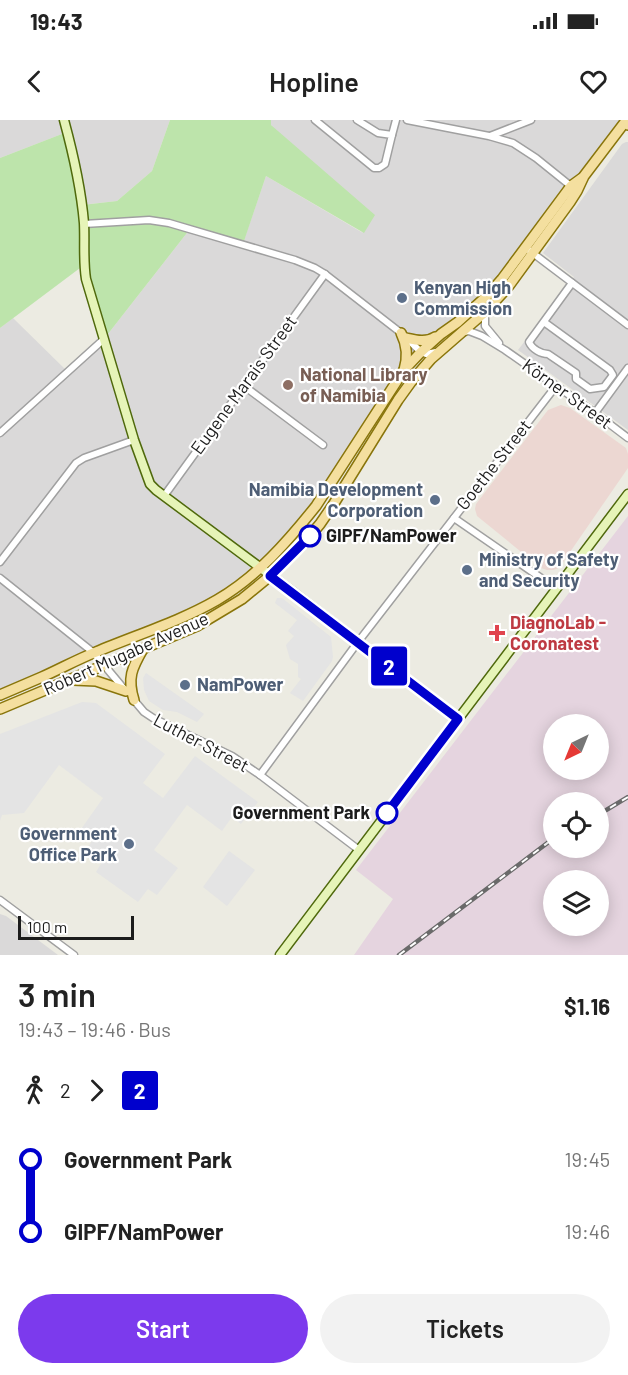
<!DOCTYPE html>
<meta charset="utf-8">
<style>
:root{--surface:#fff;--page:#f2f2f2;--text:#222;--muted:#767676;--accent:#7c3aed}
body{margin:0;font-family:Barlow,sans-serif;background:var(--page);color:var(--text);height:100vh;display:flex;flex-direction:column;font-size:22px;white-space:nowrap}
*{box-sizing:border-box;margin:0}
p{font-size:20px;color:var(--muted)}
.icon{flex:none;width:33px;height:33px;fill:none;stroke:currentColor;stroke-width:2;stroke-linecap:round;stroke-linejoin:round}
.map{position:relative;height:835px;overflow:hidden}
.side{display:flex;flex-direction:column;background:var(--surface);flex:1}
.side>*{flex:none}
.badge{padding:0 12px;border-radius:4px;font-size:21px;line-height:39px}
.needle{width:39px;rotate:223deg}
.fabs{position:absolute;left:543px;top:594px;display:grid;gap:12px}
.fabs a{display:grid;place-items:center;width:66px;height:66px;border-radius:50%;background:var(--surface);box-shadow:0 3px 15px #0003;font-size:30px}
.scale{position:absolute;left:18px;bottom:15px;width:116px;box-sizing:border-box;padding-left:6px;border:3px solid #1c1c1c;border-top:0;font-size:16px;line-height:21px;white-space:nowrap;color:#1c1c1c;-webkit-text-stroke:4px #fff;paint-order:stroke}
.map>.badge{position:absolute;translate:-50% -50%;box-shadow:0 0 0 3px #fff}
.legs{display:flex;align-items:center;gap:9px;height:66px;padding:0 18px;font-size:20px}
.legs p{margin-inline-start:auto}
.summary{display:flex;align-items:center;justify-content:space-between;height:102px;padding:0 18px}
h1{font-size:33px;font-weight:600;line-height:45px}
.primary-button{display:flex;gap:12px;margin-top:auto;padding:12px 18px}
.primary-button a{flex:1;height:69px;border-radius:36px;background:var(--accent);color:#fff;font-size:24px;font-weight:600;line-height:69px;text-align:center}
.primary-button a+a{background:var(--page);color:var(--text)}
ul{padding:0 18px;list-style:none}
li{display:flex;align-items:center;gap:21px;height:72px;font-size:22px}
li i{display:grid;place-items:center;width:9px;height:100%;margin:0 8px;background:currentColor}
li i::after{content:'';width:15px;height:15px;margin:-8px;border:4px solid;border-radius:50%;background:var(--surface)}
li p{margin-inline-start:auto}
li:first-child i{background:linear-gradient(#0000 50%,currentColor 0)}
li:last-child i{background:linear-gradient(currentColor 50%,#0000 0)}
.status{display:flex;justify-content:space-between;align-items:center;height:42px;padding:0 30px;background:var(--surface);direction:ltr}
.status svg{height:16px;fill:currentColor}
header{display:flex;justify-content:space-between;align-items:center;height:78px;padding:0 18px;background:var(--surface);font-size:27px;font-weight:600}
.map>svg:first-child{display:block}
.residential{fill:#dad9d9}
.commercial{fill:#ecd7d2}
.industrial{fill:#e5d4df;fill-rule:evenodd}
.grass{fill:#bde4ab}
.parking{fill:#e4e4e4}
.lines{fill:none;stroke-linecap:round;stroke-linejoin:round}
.street-casing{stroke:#a0a0a0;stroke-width:9}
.secondary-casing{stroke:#4f690c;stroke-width:11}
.primary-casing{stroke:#89750b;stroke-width:12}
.street{stroke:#fff;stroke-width:6}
.secondary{stroke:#e6f4b8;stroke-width:8}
.primary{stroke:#f4df9f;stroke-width:9}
.rail-casing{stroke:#6a6a6a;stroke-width:4.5}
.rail{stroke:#fff;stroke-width:2;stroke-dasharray:7;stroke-linecap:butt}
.line-1-casing{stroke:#fff;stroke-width:14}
.line-1{stroke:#0000cd;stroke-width:9}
.service-dot{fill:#5c6f8a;stroke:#fff;stroke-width:2}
.education-dot{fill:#8d6e63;stroke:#fff;stroke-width:2}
.stop-1-dot{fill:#fff;stroke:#0000cd;stroke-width:3}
.health-dot{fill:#e0444e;stroke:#fff;stroke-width:2}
.labels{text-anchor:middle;stroke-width:4.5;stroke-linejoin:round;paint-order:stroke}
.service-label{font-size:18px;font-weight:bold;fill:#4e5e75;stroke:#fff;text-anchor:start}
.education-label{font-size:18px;font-weight:bold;fill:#785e54;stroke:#fff;text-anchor:start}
.street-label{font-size:18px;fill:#1c1c1c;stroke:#fff}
.stop-label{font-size:18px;font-weight:bold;fill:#1c1c1c;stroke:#fff;text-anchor:start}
.health-label{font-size:18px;font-weight:bold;fill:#be3a42;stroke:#fff;text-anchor:start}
</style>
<div class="status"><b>19:43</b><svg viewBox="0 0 49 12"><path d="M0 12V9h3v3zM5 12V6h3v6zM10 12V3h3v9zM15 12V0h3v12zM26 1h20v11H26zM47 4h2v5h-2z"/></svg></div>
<header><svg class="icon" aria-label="back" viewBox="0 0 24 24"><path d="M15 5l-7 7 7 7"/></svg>Hopline<svg class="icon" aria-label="heart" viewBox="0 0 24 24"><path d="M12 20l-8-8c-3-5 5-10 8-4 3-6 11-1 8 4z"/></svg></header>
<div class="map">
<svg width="628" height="835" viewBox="0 0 628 835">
<rect width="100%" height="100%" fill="#ecebe2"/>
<g class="residential">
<path d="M0,0H170L152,51L117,81L81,85L67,12L0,38Z"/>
<path d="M271,0H627L502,159L421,232L316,386L278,429L218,480L41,558L28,557L0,569V208L13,198L68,252L104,219L190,109L243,123L266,56L363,113L271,5Z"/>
<path d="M626,22H628V310L518,230L574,157L543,133L622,24Z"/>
<path d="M0,794L6,796L58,835H0Z"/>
</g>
<path class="commercial" d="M561,285L570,288L626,328L628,334V348L559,448L553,450H547L541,448L477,396L475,389L476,384L548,290Z"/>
<path class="industrial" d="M628,396V835H354L393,779L356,750ZM554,604H598V650H554ZM554,682H598V728H554ZM554,760H598V806H554Z"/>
<path class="grass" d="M170,0H271V5L375,95L364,113L266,56L243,124L190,109L104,219L84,145L0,208V38L67,12L82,85L117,81L152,51Z"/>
<g class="parking">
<path d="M277,478H282L331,517L333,537L332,541L303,581L290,573L301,559L298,557V544L290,539L286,525L294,516L288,511L297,500L275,483Z"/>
<path d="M146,553L204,594L197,602L177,592L163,590L149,581L144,570L143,558Z"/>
<path d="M82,582L96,583L165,634L143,663L163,678L195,636L258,682L241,704L232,697L222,711L187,685L154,730L178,748L157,775L148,769L138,782L96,752L102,742L86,730L92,721L79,712L103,678L59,645L24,693L2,695L0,701V614Z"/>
<path d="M229,731L255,750L227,786L203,767Z"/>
</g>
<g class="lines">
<g class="street-casing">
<g id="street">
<path d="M315,0L374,48H379L385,44L392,15L378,13L357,0"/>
<path d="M407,0L489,16L513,23L536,38L572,67"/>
<path d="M392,15L396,0"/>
<path d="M490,16L531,0"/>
<path d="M84,104L149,100L169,103L295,140L315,148L325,154L401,213L421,232L426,234L436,232"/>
<path d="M530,131L628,205"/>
<path d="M485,193V206L499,223"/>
<path d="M544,202L610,250L613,255L604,267L590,269L576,259V253L548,234C541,234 532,229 529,222L572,163"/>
<path d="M464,212L469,211L482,216L505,230L595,293L628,318"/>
<path d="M244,266L323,325"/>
<path d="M595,293L628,248"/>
<path d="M0,313L104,219"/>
<path d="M164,376L325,154"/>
<path d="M454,398L557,469"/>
<path d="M0,442L76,343L84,338L134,320"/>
<path d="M0,458L94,533L124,569"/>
<path d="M133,579L144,592L153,598L232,636L260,655L359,730"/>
<path d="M260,655L358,522L556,266"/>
<path d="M0,780L74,835"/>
</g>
</g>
<g class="secondary-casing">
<g id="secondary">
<path d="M64,0C73,33 81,68 84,103C85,122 83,140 86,159L134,320L150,364L156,370L293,472L458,599"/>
<path d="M280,835L628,374"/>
</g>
</g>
<g class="primary-casing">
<g id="primary">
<path d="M401,213C407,225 408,237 404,250"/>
<path d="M406,218C415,220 426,223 435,217"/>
<path d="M73,560L96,561L126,571"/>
<path d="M0,575C14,569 28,563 42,557C60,549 78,539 96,532C136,515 179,502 217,480C257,457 288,421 316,386L404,250L421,232L441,214L458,202L488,175L502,159L571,66L582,58"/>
<path d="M134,580C127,558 132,548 143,529"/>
<path d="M0,589L197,506L242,479L270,456L303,424L320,404L333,385L398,280L411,262L431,239L485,192L508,167L570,82L577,71L584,56L625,2L628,5"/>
</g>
</g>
<use href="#street" class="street"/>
<use href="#secondary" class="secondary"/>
<use href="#primary" class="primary"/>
<g class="rail-casing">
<g id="rail">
<path d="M598,695L628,677"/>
<path d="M399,835L554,718"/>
</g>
</g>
<use href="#rail" class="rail"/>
</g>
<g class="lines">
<g class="line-1-casing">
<path id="line-1" d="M310,416L270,456L458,599L387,693"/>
</g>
<use href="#line-1" class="line-1"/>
</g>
<g class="service-dot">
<circle cx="402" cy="178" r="6"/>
<circle cx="435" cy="380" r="6"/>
<circle cx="467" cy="450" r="6"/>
<circle cx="185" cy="565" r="6"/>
<circle cx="129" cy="724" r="6"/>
</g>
<circle class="education-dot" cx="288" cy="265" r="6"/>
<g class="stop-1-dot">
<circle cx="310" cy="416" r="10"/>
<circle cx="387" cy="693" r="10"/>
</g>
<path class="health-dot" d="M494 504h6v6h6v6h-6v6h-6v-6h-6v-6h6z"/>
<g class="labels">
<g class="service-label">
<text x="414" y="174">Kenyan High<tspan x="414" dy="21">Commission</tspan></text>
<text x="423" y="376" text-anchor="end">Namibia Development<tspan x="423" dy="21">Corporation</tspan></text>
<text x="479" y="446">Ministry of Safety<tspan x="479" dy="21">and Security</tspan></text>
<text x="197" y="571">NamPower</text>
<text x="117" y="720" text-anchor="end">Government<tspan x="117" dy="21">Office Park</tspan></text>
</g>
<g class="education-label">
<text x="300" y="261">National Library<tspan x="300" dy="21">of Namibia</tspan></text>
</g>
<g class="street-label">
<text transform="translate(244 265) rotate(-54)" y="6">Eugene Marais Street</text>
<text transform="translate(567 274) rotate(36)" y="6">Körner Street</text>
<text transform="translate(494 345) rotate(-52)" y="6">Goethe Street</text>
<text transform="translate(126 534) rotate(-24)" y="6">Robert Mugabe Avenue</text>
<text transform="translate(201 623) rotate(28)" y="6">Luther Street</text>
</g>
<g class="stop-label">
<text x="326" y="422">GIPF/NamPower</text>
<text x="370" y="699" text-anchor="end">Government Park</text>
</g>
<g class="health-label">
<text x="510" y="509">DiagnoLab -<tspan x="510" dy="21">Coronatest</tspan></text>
</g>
</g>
</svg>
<div class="fabs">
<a><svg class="needle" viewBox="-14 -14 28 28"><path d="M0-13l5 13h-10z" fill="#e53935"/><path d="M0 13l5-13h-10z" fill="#767676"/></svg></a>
<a><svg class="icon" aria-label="locate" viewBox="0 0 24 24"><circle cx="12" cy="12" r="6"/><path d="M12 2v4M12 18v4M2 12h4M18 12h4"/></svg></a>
<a><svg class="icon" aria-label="layers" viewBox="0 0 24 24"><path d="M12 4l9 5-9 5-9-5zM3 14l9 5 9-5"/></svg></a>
</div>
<div class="scale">100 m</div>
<b class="badge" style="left:389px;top:546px;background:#0000cd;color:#fff">2</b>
</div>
<section class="side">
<div class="summary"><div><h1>3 min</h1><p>19:43 – 19:46 · Bus</p></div><b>$1.16</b></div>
<div class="legs"><svg class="icon" aria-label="walk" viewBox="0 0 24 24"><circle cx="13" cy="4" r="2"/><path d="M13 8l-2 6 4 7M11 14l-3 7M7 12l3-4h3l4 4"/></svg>2<svg class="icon" aria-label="forward" viewBox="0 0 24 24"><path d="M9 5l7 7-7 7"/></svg><b class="badge" style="background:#0000cd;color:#fff">2</b></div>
<ul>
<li><i style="color:#0000cd"></i><b>Government Park</b><p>19:45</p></li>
<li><i style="color:#0000cd"></i><b>GIPF/NamPower</b><p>19:46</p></li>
</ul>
<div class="primary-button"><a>Start</a><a>Tickets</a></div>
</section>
